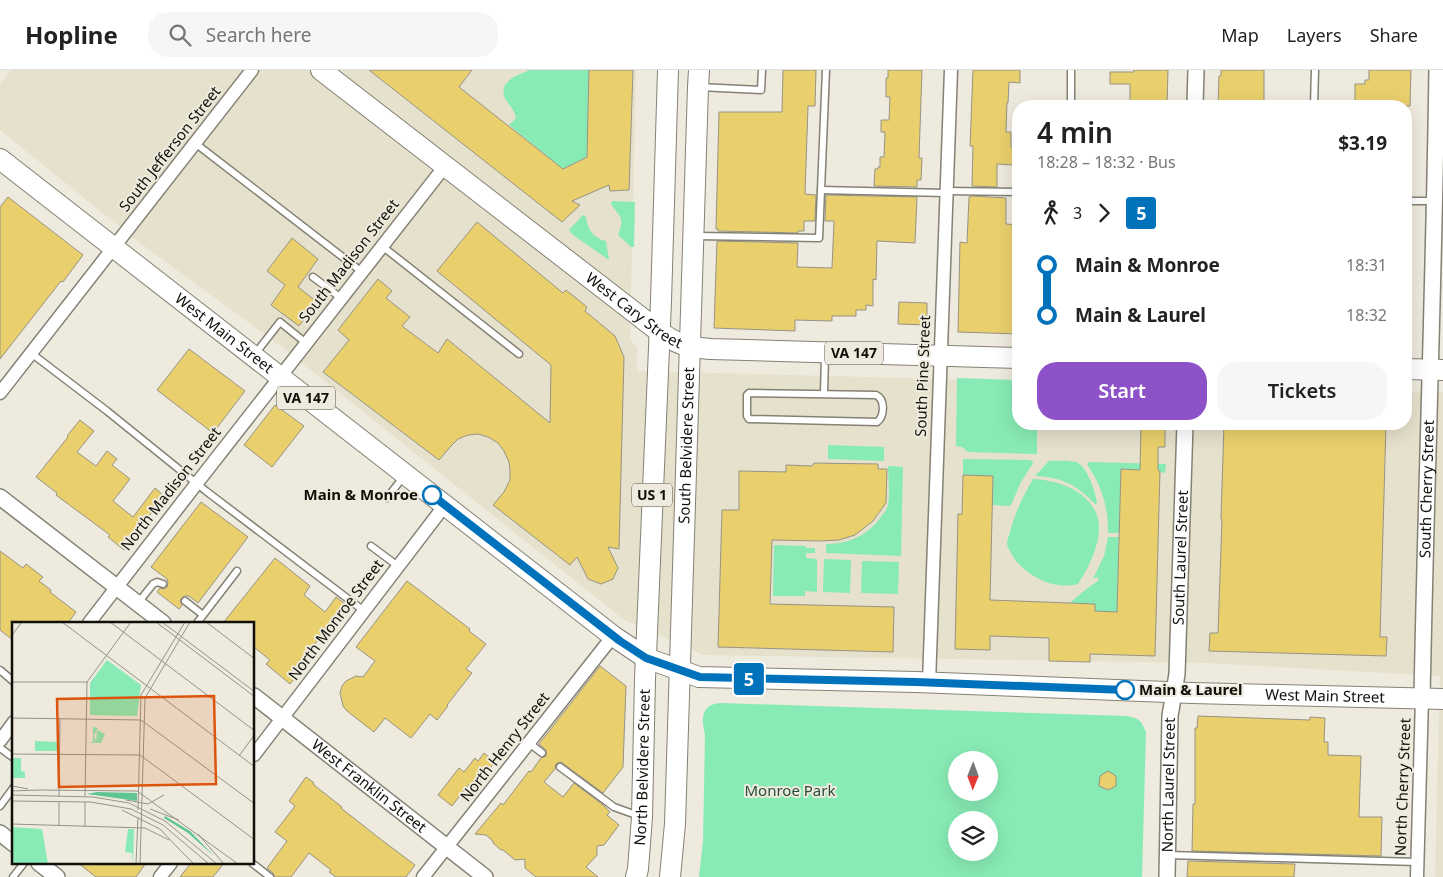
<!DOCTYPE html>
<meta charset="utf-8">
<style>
:root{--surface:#fff;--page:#f6f6f6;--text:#222;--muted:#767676;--line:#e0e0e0;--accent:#8d51c8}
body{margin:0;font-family:"Noto Sans",sans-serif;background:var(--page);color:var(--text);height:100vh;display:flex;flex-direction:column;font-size:19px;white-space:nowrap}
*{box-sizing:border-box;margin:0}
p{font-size:16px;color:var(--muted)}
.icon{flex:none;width:28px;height:28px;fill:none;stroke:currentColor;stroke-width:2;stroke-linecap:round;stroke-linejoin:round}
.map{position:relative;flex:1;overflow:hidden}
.sheet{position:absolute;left:1012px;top:30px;width:400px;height:330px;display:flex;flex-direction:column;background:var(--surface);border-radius:20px;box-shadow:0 5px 20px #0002}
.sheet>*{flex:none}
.badge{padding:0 10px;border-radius:4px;font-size:18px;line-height:32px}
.needle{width:32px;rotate:181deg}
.tools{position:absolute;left:948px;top:681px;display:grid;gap:10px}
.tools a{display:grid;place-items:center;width:50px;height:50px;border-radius:50%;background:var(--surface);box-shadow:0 5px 20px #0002;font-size:25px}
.map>.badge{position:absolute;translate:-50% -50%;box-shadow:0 0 0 2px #fff}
.legs{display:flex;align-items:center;gap:8px;height:55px;padding:0 25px;font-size:16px}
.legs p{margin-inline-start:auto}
.overview{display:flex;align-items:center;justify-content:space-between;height:85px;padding:0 25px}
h1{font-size:28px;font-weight:600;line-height:38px}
.action{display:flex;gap:10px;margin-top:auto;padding:10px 25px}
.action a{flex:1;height:58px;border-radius:20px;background:var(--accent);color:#fff;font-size:20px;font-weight:600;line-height:58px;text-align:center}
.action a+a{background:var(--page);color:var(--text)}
ul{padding:0 25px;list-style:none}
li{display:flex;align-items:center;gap:18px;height:50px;font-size:19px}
li i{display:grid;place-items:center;width:8px;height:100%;margin:0 6px;background:currentColor}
li i::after{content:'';width:12px;height:12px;margin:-6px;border:4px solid;border-radius:50%;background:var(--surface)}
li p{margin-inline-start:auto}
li:first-child i{background:linear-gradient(#0000 50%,currentColor 0)}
li:last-child i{background:linear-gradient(currentColor 50%,#0000 0)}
header{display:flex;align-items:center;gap:30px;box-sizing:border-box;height:70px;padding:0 25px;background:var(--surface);border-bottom:1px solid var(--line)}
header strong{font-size:24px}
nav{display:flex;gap:28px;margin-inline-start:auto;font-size:18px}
.search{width:350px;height:45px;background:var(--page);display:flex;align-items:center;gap:12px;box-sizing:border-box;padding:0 18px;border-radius:20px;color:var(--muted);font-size:19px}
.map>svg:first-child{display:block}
.built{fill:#e6e1cc}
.green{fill:#88ebb5;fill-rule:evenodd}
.building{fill:#ead06d;stroke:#969386}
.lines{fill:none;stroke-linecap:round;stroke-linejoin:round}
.service-casing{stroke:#848175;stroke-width:9}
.minor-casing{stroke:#848175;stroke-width:15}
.tertiary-casing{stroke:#848175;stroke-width:18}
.primary-casing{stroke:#848175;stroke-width:22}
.service{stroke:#fff;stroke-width:6}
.minor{stroke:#fff;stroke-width:12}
.tertiary{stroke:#fff;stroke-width:15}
.primary{stroke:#fff;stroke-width:20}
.line-1-casing{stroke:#fff;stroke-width:11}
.line-1{stroke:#0072bc;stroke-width:8}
.stop-1-dot{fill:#fff;stroke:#0072bc;stroke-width:2.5}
.labels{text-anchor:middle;stroke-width:4;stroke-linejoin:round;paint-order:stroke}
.shield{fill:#eeeadd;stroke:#535149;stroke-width:1}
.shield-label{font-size:14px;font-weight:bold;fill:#100f0a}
.street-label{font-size:15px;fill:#100f0a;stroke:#eeeadd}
.stop-label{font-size:15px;font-weight:bold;fill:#100f0a;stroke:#eeeadd;text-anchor:end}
.park-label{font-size:15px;fill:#244e38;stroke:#eeeadd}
.inset-road{fill:none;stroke:#959289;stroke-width:1}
.view{fill:#dd550c;fill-opacity:0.15;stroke:#dd550c;stroke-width:2.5}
.inset-edge{fill:none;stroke:#100f0a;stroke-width:2.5}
</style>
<header>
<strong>Hopline</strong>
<div class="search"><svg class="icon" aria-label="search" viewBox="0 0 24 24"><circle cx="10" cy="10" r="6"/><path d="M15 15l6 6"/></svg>Search here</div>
<nav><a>Map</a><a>Layers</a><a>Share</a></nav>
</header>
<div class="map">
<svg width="1443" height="807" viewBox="0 0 1443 807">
<rect width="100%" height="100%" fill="#eeeadd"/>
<path class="built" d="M11,0H636L630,270L637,277V301L1019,311V354H1406V321L1443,322V807H1435L1440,606L1206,593L704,585L623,549L282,277L136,170L0,60V14Z"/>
<g class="green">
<path d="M530,0H589L587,87L563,99L509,55L516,48C514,40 510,36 506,30C496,12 517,5 530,0Z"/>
<path d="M614,131L635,132L634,177H631L618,165C626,146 619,147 611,134V132Z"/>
<path d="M583,145L586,147C588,160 593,168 606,171L609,190L573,165L569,160Z"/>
<path d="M957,308L1019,310V354H1037V384L968,382L962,377L956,376Z"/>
<path d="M828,375L884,377V391L828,389Z"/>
<path d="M963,389L1030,390L1032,391L1033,393L1021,412L1011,435L1009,436L992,435L993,406L963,405Z"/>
<path d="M1049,391C1056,391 1072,390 1078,393C1087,397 1096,423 1097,433L1095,434C1077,415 1061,407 1035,406Z"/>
<path d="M1089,392L1166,394L1165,403L1160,402V401L1121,399L1119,463H1108C1108,435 1102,417 1087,394Z"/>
<path d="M888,396L903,397L901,486L826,483V474C848,474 867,466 880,448C883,444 887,440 888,435C890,423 888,408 888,396Z"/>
<path d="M1033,409C1058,410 1091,421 1098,449C1103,469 1089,498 1078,514C1055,520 1031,508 1016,491C1013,486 1008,479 1007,474C1007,470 1009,466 1010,462C1015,443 1023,426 1033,409Z"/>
<path d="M1108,467H1119L1117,542L1095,541V534L1070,533L1085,520L1099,510L1097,507L1093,509L1104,486Z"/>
<path d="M774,475L806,476V478H815V483H806V488L817,489V522L805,521V526H773Z"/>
<path d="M824,489L851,490L850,523L823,522Z"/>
<path d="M862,491L899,492L898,524L861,523Z"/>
<path d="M721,633L1127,646C1140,649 1141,650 1146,662L1142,807H699L703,771L705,665C701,649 701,634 721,633ZM956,690H989V722H956ZM956,750H989V782H956Z"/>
</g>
<g class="building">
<path d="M369,0H472L459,17L563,99L587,87L589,0H633L629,120L610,121L609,115L572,131L580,135L562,152Z"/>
<path d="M783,0H816L815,36H808L805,124L816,125L815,151H804V161H798V163L718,161V159H716L719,42H782Z"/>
<path d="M888,0H922L919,88H922L921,110H917V117L874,116L875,99H878V97H880V87H884L885,62H881V50H889L890,27H886V8H888Z"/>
<path d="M973,0H1020V13L1009,12L1008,33H1007L1006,62H1011V77H1013V95L997,94V117L972,116L973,76H970Z"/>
<path d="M1134,0H1168L1167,36H1136V31H1130V14H1110V2H1134Z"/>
<path d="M1221,0H1264V36H1218L1219,6H1221Z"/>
<path d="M1369,0H1411L1410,36H1376V33L1355,32V14H1365V10H1369Z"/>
<path d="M826,125L917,127L915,173L877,171L876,210L873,209V236L866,235V240H856V246H832V251L795,250V261L714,258L717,171L798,173L797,197L832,198L834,151H825Z"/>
<path d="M972,126L1006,128V154L1019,155V264L958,262L960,172L967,173L969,127Z"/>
<path d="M8,127L83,185L63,212L61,211L0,289V137Z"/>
<path d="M477,152L563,223L566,220L587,237L585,241L615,266L624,287L619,479L608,477L618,498L613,509L601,514L588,509L577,487L570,495L493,435L504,422L510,410V400L509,392L504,381L498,373L488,367L478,364L468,365L458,369L451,376L439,390L323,302L349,270L338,260L378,209L392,221L386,228L410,247L402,256L438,283L447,269L550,353L551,295L437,201Z"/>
<path d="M292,168L318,189L298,217L317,232L299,256L271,235L285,215L267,201Z"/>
<path d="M899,232L927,233V255L898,254Z"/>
<path d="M189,279L245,321L213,363L157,320Z"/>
<path d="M275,335L304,356L272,397L244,375Z"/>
<path d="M80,350L94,361L77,382L96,396L107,381L117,389L112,395L130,409L113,431L133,447L155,418L164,426L124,480L108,467L110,465L56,425L57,423L36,407L68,367L67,366Z"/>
<path d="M1141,354H1165V377H1158V400L1160,401L1155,586L1090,584V592L1049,591V568L990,566V580L955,579L958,444H962L963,405L993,406L990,530L1095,534V541L1117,542L1121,399L1140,400Z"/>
<path d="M1224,354H1386L1380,567H1387L1386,586L1209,581L1210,563H1218L1222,449H1221Z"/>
<path d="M814,393L878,394V399H887L886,433L873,451L855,465L839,470L820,471L772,470L770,534L894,537L893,582L718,577L722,440H739V401L786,402V395L812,396Z"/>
<path d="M201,432L248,467L198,533L189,526H184L180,530L182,535L179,539L157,522L160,518L164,519L167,517L168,513L167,509L151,497Z"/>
<path d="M0,481L23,498L26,494L43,507L39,511L51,520L50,522L76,542L68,553H14V571L0,560Z"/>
<path d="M275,488L310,516L304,525L325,542L336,527L349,537L339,552L326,561L304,587L309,591L290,614L266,594L270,590L254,577V553H223Z"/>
<path d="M407,511L470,559L469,561L486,574L466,599L472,603L447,635L448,636L437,650L430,644L411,668L385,648L374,662L347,641L343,636L340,623L342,616L346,611L356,606L363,607L375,591L356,577Z"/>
<path d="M600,596L626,616L623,697L603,723L561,692L556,694L555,699L544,712L563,727L574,713L602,734L610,742L607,745L619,755L604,775L597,776V785L586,797L598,807H536L525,798V789L515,790L503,780H501L493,773V771L486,765L475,764L501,733L503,735L529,701L531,702L541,688L546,686V680L539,674Z"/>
<path d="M1198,646L1310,650V647L1325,648L1324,672H1328V685L1361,686L1359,747H1382L1381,786L1192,781L1193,734H1195V658H1197Z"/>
<path d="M484,683L495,692L474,718L469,714L452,736L438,725L459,698L464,702L475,688L478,691Z"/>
<path d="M1108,701L1116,706V716L1108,720L1099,716L1100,706Z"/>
<path d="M306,707L313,712L314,715L342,737L341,738L379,768L415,795L406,807H336L329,802L331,800L309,783L291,807H275L273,803L267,798L287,771L275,762L295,736L289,731Z"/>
<path d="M1188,791L1295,794L1294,807H1187Z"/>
<path d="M78,793H146L136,807H96Z"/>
<path d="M191,793H224L213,807H180Z"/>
</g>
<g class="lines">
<g class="service-casing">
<g id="service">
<path d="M699,17L761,20L762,0"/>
<path d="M1071,36V0"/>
<path d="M1314,36L1315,0"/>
<path d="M195,73L362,202"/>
<path d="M821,120L946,123"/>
<path d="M946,121L1019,122"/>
<path d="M1406,131H1434"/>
<path d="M696,166L819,168L826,0"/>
<path d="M382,176L519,284"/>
<path d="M313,207L341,228"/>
<path d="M31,283L107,341L206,421L364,541"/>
<path d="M255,284L280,252L306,273"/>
<path d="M749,323L876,325C886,330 884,347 877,352L749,349L747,346V325Z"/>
<path d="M824,324L825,285"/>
<path d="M387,428L404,406"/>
<path d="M371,476L398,496"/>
<path d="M185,531L203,545"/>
<path d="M138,533L153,514L157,512L163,514"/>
<path d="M197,553L237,501"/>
<path d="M0,600L14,612"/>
<path d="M529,673L542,683"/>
<path d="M0,678L14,688"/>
<path d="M560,697L614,737L639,746"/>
<path d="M0,736L14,717"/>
<path d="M1168,785L1417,792"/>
<path d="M252,793L270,807"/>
<path d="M13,807L24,793"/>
</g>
</g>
<g class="minor-casing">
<g id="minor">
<path d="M0,323L252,0"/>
<path d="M89,553L197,413L445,96"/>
<path d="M929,613L951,0"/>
<path d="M0,671L14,652"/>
<path d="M254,685L445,435"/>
<path d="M160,807L171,793"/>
<path d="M423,807L613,566"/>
<path d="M1417,807L1422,628"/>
</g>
</g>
<g class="tertiary-casing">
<g id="tertiary">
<path d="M1195,36L1196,0"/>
<path d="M0,427L163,553"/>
<path id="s1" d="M254,626L485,807"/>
<path id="s2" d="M1422,628C1426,419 1434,209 1437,0"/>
<path d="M0,763L14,774"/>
<path d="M39,793L57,807"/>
<path id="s3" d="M1167,807L1170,646L1177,604L1185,354"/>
</g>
</g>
<g class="primary-casing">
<g id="primary">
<path id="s4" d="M321,0L634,242C651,255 667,270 687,276C695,278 703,278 711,279L1019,288"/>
<path id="s5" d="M0,89L613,566L646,588L699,607L916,612L1192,623L1443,629"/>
<path d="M1406,299L1443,300"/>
<path id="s6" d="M636,807L638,799L642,747L645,609L661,231L668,0"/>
<path id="s7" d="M670,807L675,754L698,17L699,0"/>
</g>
</g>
<use href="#service" class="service"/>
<use href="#minor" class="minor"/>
<use href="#tertiary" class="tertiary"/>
<use href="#primary" class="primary"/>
</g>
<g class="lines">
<g class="line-1-casing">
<path id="line-1" d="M432,425L620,571L646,588L700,607L916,612L1125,620"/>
</g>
<use href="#line-1" class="line-1"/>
</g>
<g class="stop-1-dot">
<circle cx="432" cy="425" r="9"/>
<circle cx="1125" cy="620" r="9"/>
</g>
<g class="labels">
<g class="shield">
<rect x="825" y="271.5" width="58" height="23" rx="4"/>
<rect x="277" y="316.5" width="58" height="23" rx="4"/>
<rect x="632" y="413.5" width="40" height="23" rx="4"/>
</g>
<g class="shield-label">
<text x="854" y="288">VA 147</text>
<text x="306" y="333">VA 147</text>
<text x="652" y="430">US 1</text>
</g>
<g class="street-label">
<text transform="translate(170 79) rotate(-52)" y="5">South Jefferson Street</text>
<text transform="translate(349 191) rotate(-52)" y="5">South Madison Street</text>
<text dy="5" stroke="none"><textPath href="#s4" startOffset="395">West Cary Street</textPath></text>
<text dy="5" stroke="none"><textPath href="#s5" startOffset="284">West Main Street</textPath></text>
<text transform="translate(923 306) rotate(-88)" y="5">South Pine Street</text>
<text dy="5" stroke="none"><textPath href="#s7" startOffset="432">South Belvidere Street</textPath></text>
<text transform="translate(171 419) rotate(-52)" y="5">North Madison Street</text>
<text dy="5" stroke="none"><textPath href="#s2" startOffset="209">South Cherry Street</textPath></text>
<text dy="5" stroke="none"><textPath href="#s3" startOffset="320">South Laurel Street</textPath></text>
<text transform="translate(336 550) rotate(-53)" y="5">North Monroe Street</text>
<text dy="5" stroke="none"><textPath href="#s5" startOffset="1499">West Main Street</textPath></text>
<text transform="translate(505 677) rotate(-52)" y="5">North Henry Street</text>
<text dy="5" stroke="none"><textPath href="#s6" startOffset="110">North Belvidere Street</textPath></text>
<text dy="5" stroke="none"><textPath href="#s3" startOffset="92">North Laurel Street</textPath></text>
<text dy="5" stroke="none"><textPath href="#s1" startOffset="146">West Franklin Street</textPath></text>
<text transform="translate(1403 717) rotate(-88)" y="5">North Cherry Street</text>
</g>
<g class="stop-label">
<text x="418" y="430">Main &amp; Monroe</text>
<text x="1139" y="625" text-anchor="start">Main &amp; Laurel</text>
</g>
<g class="park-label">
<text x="790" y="726">Monroe Park</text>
</g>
</g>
<g transform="translate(12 552)">
<rect width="242" height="242" fill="#eeeadd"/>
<path d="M95,38L129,63L125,94L78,93V61ZM81,105L86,106L82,113L84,120L85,108L93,112L89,121H76L81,120ZM23,119L45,120V129H23ZM0,136H9V149L13,150V156H0ZM0,205L30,207L36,242H45H0ZM116,207H122L121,242L120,231L113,230Z" fill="#88ebb5"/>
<path d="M85,170L125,171V179L75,172ZM153,194L178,209L202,234L176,211L152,196Z" fill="#60c691"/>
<path class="inset-road" d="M50,0L243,145M98,0L243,109M144,0L243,75M150,0L243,70M194,0L243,37M0,13L10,0M0,60H75M0,96L129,98L243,182M0,132L128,133L243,218M227,134L243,112M0,164L16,167M27,168L125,169L226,242M0,169L27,168M0,173L81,175L117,181L153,199L205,242M73,174L75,60L119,0M47,175L48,96M114,178L136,182L152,173M0,179L79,180L119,187L151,203L197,242M138,187L167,198M110,188L148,207L166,226M126,188L129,73L173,0M0,202L133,206L157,218M47,204V180M73,204V180M186,212L212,242M164,224L182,242M124,242L126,195M128,242L133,76L178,0"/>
<path class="view" d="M202,74L204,162L47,165L45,77Z"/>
<rect width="242" height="242" class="inset-edge"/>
</g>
</svg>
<div class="tools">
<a><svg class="needle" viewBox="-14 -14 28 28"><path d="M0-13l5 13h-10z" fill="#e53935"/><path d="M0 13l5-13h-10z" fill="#767676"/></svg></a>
<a><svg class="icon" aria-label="layers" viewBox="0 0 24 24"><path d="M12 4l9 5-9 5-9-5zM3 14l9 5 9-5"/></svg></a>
</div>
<b class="badge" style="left:749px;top:609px;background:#0072bc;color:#fff">5</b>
<section class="sheet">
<div class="overview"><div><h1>4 min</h1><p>18:28 – 18:32 · Bus</p></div><b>$3.19</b></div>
<div class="legs"><svg class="icon" aria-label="walk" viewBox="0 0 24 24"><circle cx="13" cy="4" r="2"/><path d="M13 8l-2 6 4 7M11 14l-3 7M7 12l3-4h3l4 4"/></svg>3<svg class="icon" aria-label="forward" viewBox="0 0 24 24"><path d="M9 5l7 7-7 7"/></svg><b class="badge" style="background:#0072bc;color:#fff">5</b></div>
<ul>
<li><i style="color:#0072bc"></i><b>Main &amp; Monroe</b><p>18:31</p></li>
<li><i style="color:#0072bc"></i><b>Main &amp; Laurel</b><p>18:32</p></li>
</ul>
<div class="action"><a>Start</a><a>Tickets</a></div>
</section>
</div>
